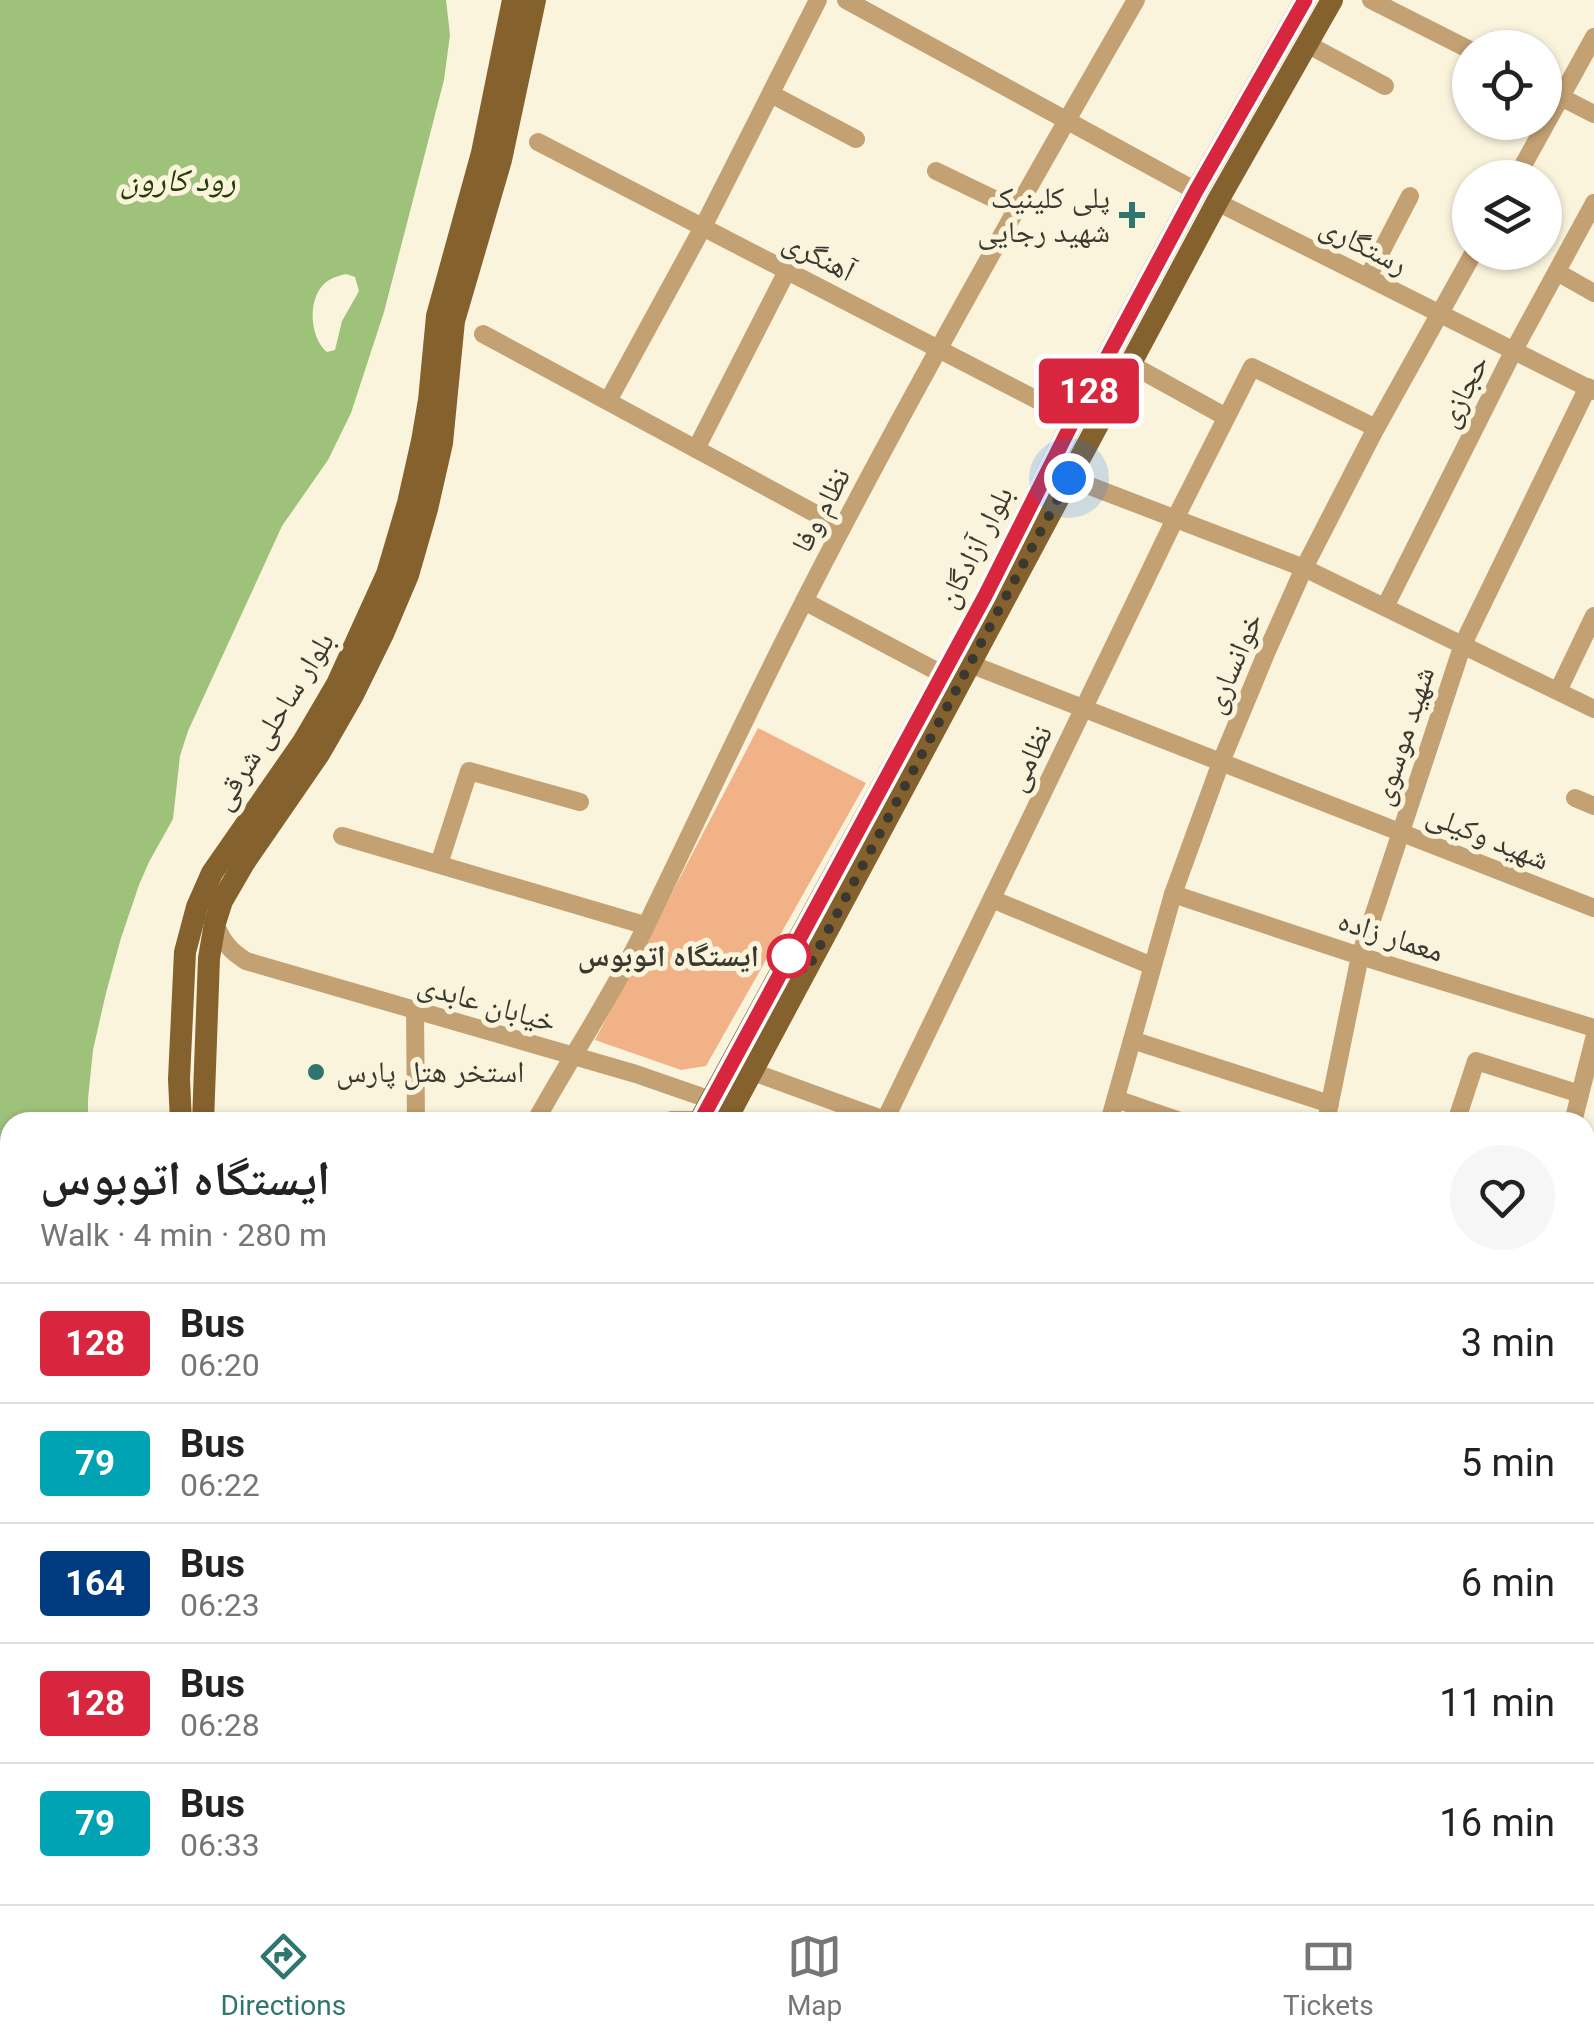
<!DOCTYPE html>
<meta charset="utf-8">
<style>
:root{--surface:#fff;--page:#f6f6f6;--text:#222;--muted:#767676;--line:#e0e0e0;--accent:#2f766e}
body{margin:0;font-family:Roboto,"Noto Naskh Arabic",sans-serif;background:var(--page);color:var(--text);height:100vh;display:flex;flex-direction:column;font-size:38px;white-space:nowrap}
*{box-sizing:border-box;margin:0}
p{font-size:32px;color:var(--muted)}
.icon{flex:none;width:55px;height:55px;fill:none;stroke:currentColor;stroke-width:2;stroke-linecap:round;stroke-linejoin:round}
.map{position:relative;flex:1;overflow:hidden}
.panel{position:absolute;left:0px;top:1112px;width:1595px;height:792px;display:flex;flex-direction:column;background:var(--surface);border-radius:30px 30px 0 0;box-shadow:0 2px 8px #0004}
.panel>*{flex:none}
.badge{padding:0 20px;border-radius:8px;font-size:35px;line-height:65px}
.buttons{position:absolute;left:1452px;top:30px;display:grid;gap:20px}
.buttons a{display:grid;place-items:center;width:110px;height:110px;border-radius:50%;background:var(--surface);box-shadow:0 2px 8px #0004;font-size:50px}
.you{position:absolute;width:50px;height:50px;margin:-25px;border:8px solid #fff;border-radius:50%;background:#1a73e8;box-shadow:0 0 0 15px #1a73e833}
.map>.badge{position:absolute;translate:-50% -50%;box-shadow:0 0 0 5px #fff}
.round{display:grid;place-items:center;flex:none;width:105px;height:105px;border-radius:52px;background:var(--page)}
.head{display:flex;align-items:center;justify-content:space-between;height:170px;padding:0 40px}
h1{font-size:48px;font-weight:700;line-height:75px}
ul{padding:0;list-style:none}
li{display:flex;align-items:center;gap:30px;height:120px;padding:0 40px;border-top:2px solid var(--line)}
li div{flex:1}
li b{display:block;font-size:38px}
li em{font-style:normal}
li .badge{min-width:110px;font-weight:700;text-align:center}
.tabs{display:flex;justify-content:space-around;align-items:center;height:140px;border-top:2px solid var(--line);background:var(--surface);font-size:28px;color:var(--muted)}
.tabs a{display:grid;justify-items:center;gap:5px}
.tabs .on{color:var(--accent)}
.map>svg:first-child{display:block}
.green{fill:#f0b286}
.water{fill:#9fc27b;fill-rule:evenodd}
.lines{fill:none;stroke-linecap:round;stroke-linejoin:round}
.minor{stroke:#c3a173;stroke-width:18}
.major{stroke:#85612d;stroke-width:22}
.line-casing{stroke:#fff;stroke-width:22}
.line{stroke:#d7263d;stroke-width:15}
.walk{stroke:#3b382f;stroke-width:10;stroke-dasharray:0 18}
.poi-dot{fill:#2f766e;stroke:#fbf4dd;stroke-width:4}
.stop-dot{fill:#fff;stroke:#d7263d;stroke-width:5}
.labels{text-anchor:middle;stroke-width:10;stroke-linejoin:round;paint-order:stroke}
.poi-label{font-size:30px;fill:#3b382f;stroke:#fbf4dd;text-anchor:end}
.street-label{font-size:30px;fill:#3b382f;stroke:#fbf4dd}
.stop-label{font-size:30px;font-weight:bold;fill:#3b382f;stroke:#fbf4dd;text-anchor:end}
.water-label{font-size:32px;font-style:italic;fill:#263c07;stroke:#fbf4dd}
</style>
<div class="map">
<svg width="1594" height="1904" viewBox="0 0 1594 1904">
<rect width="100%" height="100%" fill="#fbf4dd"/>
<path class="green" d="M758,728L866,783L706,1066L681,1070L595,1040Z"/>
<path class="water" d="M0,0H446L450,35L444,80L384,312L351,413L328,460L282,526L188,731L180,756L173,819L149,862L139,885L121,938L106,993L93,1050L88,1099V1122H10V1895H337L341,1904H0ZM346,274L355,277L359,291L342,321L335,350L327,352C310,338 307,301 324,284C330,278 338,276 346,274Z"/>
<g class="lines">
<g class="minor">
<path d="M846,0L1196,191"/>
<path d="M1371,0L1470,50"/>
<path d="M1307,44L1385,86"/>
<path d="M1545,89L1594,114"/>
<path d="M771,94L856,139"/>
<path d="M538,142L1074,419"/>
<path d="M936,171L1017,210"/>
<path d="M1516,178L1594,37"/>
<path d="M1217,202L1594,391"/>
<path d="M1557,272L1594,293"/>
<path d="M1368,277L1410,196"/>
<path d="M483,334L842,528"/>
<path d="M1130,364L1226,417"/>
<path d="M608,401L703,227L818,0"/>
<path d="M696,449L787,271"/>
<path d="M1069,478L1304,568L1594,709"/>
<path d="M804,601L942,674"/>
<path d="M1385,607L1514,350L1594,203"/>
<path d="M970,664L1594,908"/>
<path d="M1558,691L1594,616"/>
<path d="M1575,798L1594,806"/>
<path d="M342,836L644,925"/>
<path d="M439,864L469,771L580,802"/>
<path d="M1173,894L1360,956L1594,1028"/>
<path d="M992,899L1152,966"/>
<path d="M215,923C222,941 230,951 246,961L636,1074L711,1100"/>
<path d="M415,1010L416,1122"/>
<path d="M1132,1040L1330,1104"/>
<path d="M753,1072L890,1122"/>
<path d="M1116,1099L1183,1122"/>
<path d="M671,1120H701"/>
<path d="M535,1122C569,1060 609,1001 640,938C706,802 770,664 841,530C935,351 1035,175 1136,0"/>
<path d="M884,1122L1175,519L1252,367L1376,428"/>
<path d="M1109,1122L1173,894L1221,762L1267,651L1304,568L1376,428L1474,252"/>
<path d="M1326,1122L1360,956L1463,644L1588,387"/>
<path d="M1456,1122L1476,1061L1580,1094"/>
<path d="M1573,1122L1594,1039"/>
<path d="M1585,1188L1594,1190"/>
<path d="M1585,1463L1594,1462"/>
<path d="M825,1895L827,1904"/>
<path d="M1015,1895V1904"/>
<path d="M1435,1895V1904"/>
<path d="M1561,1895L1562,1904"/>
<path d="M1247,1904V1895"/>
</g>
<g class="major">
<path d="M181,1122L179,1079L185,952L197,907L212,873L303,742L337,684L387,574L408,503L422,441L429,400L437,316L482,153L513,0"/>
<path d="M203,1122L209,958L215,923L222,901L244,863L319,754L353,695L383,634L408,575L427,509L442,443L454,321L501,160L535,0"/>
<path d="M699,1122L985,597L1074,419L1196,191L1305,0"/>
<path d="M725,1122L1217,202L1332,0"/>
<path d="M1585,1354L1594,1355"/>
<path d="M0,1431L10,1430"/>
<path d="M447,1895L449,1904"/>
<path d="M584,1895L585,1904"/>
<path d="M601,1895L602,1904"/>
</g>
</g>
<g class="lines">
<g class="line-casing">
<path id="line" d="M700,1122L985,596L1074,419L1196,191L1305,0"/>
</g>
<use href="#line" class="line"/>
<path class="walk" d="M789,956L806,972L1069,478"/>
</g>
<g class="poi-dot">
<path d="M1127 200h10v10h10v10h-10v10h-10v-10h-10v-10h10z"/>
<circle cx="316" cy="1072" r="10"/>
</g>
<circle class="stop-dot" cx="789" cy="956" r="20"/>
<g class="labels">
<g class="poi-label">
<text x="1110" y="208">پلی کلینیک<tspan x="1110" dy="34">شهید رجایی</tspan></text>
<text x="336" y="1082" text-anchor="start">استخر هتل پارس</text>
</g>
<g class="street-label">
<text transform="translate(1364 245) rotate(27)" y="10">رستگاری</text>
<text transform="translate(819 256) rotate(27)" y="10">آهنگری</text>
<text transform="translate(1463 391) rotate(-63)" y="10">حجازی</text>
<text transform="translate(821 510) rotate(-62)" y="10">نظام وفا</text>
<text transform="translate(975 547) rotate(-63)" y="10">بلوار آزادگان</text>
<text transform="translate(1233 663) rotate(-67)" y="10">خوانساری</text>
<text transform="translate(273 721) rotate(-58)" y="10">بلوار ساحلی شرقی</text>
<text transform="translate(1403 736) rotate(-72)" y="10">شهید موسوی</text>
<text transform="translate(1029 758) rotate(-64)" y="10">نظامی</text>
<text transform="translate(1488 837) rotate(22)" y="10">شهید وکیلی</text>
<text transform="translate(1391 936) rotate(18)" y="10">معمار زاده</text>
<text transform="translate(487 1003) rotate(16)" y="10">خیابان عابدی</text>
</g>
<g class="stop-label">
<text x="759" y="966">ایستگاه اتوبوس</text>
</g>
<g class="water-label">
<text x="178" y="191">رود کارون</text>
</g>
</g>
</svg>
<div class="buttons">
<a><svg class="icon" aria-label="locate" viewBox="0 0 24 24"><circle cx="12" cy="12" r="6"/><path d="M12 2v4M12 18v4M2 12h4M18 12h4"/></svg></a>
<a><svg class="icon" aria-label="layers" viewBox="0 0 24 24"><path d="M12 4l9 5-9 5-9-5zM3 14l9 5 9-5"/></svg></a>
</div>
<div class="you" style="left:1069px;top:478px"></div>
<b class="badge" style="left:1089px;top:391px;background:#d7263d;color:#fff">128</b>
<section class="panel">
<div class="head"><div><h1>ایستگاه اتوبوس</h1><p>Walk · 4 min · 280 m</p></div><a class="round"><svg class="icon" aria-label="heart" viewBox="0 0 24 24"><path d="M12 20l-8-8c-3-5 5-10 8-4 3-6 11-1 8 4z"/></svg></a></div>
<ul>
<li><span class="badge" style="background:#d7263d;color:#fff">128</span><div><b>Bus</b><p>06:20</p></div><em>3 min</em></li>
<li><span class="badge" style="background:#00a3b4;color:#fff">79</span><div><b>Bus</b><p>06:22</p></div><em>5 min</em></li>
<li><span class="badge" style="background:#003b80;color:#fff">164</span><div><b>Bus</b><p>06:23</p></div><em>6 min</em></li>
<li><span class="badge" style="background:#d7263d;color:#fff">128</span><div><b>Bus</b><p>06:28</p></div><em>11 min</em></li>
<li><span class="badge" style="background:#00a3b4;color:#fff">79</span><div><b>Bus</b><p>06:33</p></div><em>16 min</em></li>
</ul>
</section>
</div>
<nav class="tabs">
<a class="on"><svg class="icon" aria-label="directions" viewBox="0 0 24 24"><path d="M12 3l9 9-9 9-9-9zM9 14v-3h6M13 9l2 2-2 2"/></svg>Directions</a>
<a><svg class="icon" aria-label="map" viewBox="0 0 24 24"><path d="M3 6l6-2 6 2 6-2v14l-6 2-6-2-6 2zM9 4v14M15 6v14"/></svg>Map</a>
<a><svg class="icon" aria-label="tickets" viewBox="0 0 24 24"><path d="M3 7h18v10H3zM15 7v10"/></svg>Tickets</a>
</nav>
